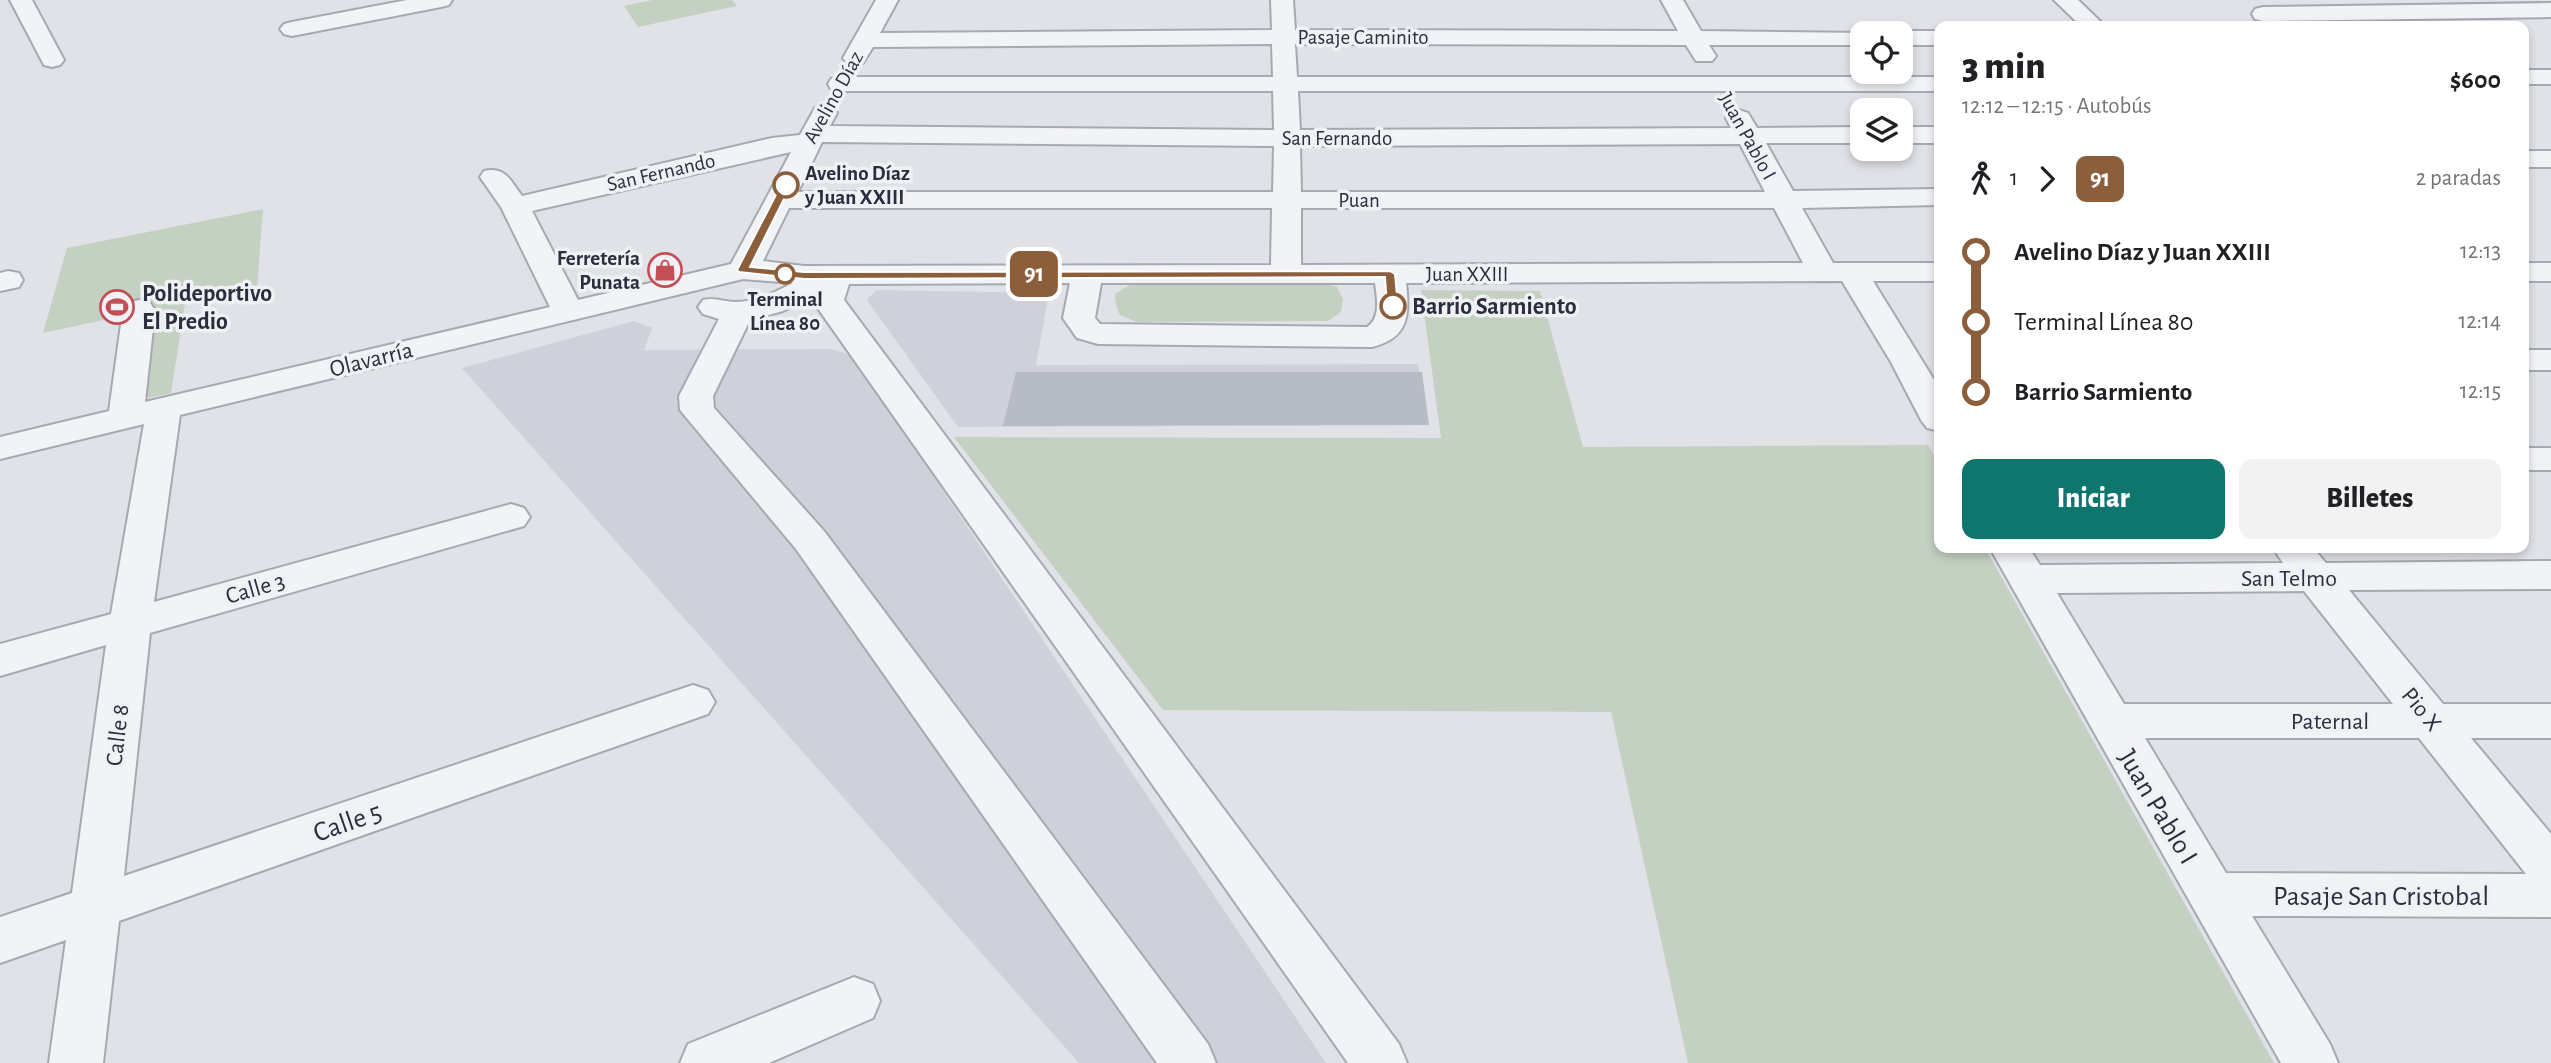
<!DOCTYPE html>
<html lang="es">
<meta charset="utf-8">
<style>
:root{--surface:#fff;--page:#f2f2f2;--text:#202124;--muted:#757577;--accent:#0f766e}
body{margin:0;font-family:"Alegreya Sans",sans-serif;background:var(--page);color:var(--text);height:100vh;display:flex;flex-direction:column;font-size:26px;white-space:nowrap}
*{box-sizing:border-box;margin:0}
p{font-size:23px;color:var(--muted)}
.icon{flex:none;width:38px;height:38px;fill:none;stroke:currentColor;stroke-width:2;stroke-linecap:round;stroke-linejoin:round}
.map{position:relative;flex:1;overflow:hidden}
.side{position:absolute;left:1934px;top:21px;width:595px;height:532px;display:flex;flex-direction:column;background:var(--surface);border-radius:14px;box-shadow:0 4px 10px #0003}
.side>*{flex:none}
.badge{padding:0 14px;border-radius:10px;font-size:24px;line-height:46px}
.fabs{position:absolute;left:1850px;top:21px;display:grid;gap:14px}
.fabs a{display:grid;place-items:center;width:63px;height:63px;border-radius:14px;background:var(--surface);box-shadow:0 4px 10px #0003;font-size:35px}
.map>.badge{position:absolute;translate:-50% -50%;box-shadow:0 0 0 4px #fff}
.legs{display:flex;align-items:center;gap:10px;height:77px;padding:0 28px;font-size:23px}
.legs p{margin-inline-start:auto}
.head{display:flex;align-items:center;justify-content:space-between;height:119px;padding:0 28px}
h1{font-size:38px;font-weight:800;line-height:52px}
.cta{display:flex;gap:14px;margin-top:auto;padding:14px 28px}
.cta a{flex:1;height:80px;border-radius:14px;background:var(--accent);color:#fff;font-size:28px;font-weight:800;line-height:80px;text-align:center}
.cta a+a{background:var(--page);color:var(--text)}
ul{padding:0 28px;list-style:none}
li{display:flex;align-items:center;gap:24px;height:70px;font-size:26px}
li i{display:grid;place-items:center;width:10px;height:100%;margin:0 9px;background:currentColor}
li i::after{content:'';width:18px;height:18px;margin:-9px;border:5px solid;border-radius:50%;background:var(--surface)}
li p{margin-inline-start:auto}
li:first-child i{background:linear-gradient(#0000 50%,currentColor 0)}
li:last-child i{background:linear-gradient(currentColor 50%,#0000 0)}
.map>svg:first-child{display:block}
.built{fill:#ced1da}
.green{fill:#c4d1c2}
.building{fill:#b7bbc4}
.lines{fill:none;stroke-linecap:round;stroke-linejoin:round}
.minor-casing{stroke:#a6a9b2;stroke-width:4}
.minor{fill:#f2f3f6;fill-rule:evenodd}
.line-1{fill:#8b5e3c;stroke:#fff;stroke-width:2}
.stop-1-dot{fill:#fff;stroke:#8b5e3c;stroke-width:3.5}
.labels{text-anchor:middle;stroke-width:7;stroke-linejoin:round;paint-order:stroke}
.far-street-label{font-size:21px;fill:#2a2f3e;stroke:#eff1f5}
.far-stop-label{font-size:21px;font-weight:bold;fill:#2a2f3e;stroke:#eff1f5;text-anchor:start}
.far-poi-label{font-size:21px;font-weight:bold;fill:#2a2f3e;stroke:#eff1f5;text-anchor:end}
.poi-label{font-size:24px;font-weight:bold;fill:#2a2f3e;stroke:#eff1f5;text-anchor:start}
.stop-label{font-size:24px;font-weight:bold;fill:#2a2f3e;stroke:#eff1f5;text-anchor:start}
.street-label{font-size:24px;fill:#2a2f3e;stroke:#eff1f5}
.near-street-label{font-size:28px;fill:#2a2f3e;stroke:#eff1f5}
</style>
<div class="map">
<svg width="2551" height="1063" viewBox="0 0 2551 1063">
<rect width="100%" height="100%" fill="#e0e2e8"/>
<g class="built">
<path d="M876,290L1049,293L1036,365L1418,364L1429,425L958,427L867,300Z"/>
<path d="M634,321L652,328L644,350L831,349L853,356L1326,1063H1079L462,368Z"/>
</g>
<g class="green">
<path d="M652,0H732L737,6L638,27L624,6Z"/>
<path d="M263,209L257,288L185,304L171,393L134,401L150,310L43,333L67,248Z"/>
<path d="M1131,284H1328L1337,287L1343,299L1341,312L1328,321L1137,322L1120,315L1116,305L1115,294Z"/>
<path d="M1421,290L1540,291L1583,447L1928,445L1939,465V548H1985L2274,1063H1688L1611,712L1163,710L954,437L1441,438Z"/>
</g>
<path class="building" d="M1016,372H1422L1429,425L1003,426Z"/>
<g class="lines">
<g class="minor-casing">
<g id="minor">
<path d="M10,0H32L64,60L60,65L52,67L44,65Z"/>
<path d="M407,0H452L449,5L441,7L292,36L284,34L280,29L284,24L292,22Z"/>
<path d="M876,0H898L880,33L1272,30L1271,0H1293L1295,30L1678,31L1661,0H1683L1701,31L1870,33H1862V45H1709L1716,56L1712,61H1696L1686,45L1295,44L1297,77H1939V91H1298L1300,130L1731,128L1726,118L1730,113L1739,110L1748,113L1757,128L1862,127V143H1766L1793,191L1939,189V205L1802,208L1833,263H1939V281H1873L1939,388V431L1927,428L1921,420L1891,362L1842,281L1406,283C1410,316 1408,338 1372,347L1098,344L1077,338L1063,318L1070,283L849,284L844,300L1399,1044L1407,1063H1348L817,307L813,297L783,311L750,320L713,396L714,408L824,531L1208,1044L1216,1063H1157L796,549L680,410L679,396L719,319L703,314L698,307L703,300C716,297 723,302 736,302C756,302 775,292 793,283L743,279L180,415L154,602L511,504L524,508L530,517L524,526L150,633L124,876L693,685L708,690L715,702L708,714L119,921L103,1063H49L66,940L0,963V917L72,893L106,645L0,676V644L111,614L144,424L0,459V437L109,411L123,310L128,303L139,300L150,303L155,310L145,402L550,307L501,207L480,177L484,171C505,166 511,181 522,196L772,138L800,135L815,108L824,105L833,108L837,113L830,126L1274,130L1273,91H840L831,89L828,84L831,79L840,77H1273L1272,44L873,47L863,63L855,65L847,63L843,58ZM822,142L1274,146L1273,192H798ZM1740,144L1765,192H1301L1300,146ZM791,152L731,264L578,300L532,211ZM789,208H1272L1271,265L804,266L763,261ZM1301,208H1774L1803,263L1301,265ZM1101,283H1375C1377,298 1381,318 1367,327L1100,324L1095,318Z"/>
<path d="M2054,0H2078L2105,26H2081Z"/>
<path d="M2551,3V17L2263,21L2255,19L2252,14L2255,9L2263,7Z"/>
<path d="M1900,31H1939V45H1900V33H1892Z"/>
<rect x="2524" y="70" width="27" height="14"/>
<rect x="1900" y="127" width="39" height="16"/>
<rect x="2524" y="151" width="27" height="16"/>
<rect x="2524" y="263" width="27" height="18"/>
<path d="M8,271L19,273L23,280L19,287L0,291V273Z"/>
<rect x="2524" y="350" width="27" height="20"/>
<rect x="2524" y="448" width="27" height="22"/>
<path d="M1990,548H2029L2040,565L2283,563L2273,548H2313L2326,563L2551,561V589L2349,590L2443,704H2551V738H2471L2551,834V917L2252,916L2330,1044L2338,1063H2281ZM2304,591L2393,704H2124L2057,593ZM2145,738H2419L2526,874L2226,873Z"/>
<path d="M854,977L873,984L880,1001L873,1018L769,1063H680L688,1044Z"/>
</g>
</g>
<use href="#minor" class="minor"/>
</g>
<path class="line-1" d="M786,182L791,185L750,267L804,272L1390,271L1395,274L1398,306L1393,309L1387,306L1385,277L804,279L739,272L737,270L781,185Z"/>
<defs>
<g id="shop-ring" transform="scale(1.75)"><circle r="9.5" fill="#eff1f5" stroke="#c44e56" stroke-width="1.5"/><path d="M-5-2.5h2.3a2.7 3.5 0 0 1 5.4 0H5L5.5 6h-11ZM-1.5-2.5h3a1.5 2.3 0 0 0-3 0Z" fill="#c44e56"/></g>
<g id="stadium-ring" transform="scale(1.75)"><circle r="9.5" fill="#eff1f5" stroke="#c44e56" stroke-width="1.5"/><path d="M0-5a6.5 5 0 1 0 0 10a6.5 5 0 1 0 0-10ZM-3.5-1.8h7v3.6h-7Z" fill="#c44e56"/></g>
</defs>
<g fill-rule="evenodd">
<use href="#shop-ring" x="665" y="270"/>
<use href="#stadium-ring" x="117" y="307"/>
</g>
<g class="stop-1-dot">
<circle cx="786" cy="185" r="12"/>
<circle cx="785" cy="274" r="9"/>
<circle cx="1393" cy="306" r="12"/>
</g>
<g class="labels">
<g class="far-street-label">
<text x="1363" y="44">Pasaje Caminito</text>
<text transform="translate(833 97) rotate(-61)" y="7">Avelino Díaz</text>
<text transform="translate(1748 136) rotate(61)" y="7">Juan Pablo I</text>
<text x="1337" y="145">San Fernando</text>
<text transform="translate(661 172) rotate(-13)" y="7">San Fernando</text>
<text x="1359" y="207">Puan</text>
<text x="1467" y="281">Juan XXIII</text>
</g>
<g class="far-stop-label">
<text x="805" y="180">Avelino Díaz<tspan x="805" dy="24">y Juan XXIII</tspan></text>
<text x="785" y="306" text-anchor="middle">Terminal<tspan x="785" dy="24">Línea 80</tspan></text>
</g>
<g class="far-poi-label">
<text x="640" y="265">Ferretería<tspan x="640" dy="24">Punata</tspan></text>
</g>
<g class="poi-label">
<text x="142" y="301">Polideportivo<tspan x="142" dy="28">El Predio</tspan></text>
</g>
<g class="stop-label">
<text x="1412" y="314">Barrio Sarmiento</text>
</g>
<g class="street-label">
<text transform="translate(371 359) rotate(-14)" y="8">Olavarría</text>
<text x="2289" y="586">San Telmo</text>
<text transform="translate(255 588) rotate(-16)" y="8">Calle 3</text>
<text transform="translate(2422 709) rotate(51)" y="8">Pio X</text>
<text x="2330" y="729">Paternal</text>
<text transform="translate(117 735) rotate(-83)" y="8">Calle 8</text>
</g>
<g class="near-street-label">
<text transform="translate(2159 806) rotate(59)" y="10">Juan Pablo I</text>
<text transform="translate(347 821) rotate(-19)" y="10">Calle 5</text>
<text x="2381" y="905">Pasaje San Cristobal</text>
</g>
</g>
</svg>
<div class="fabs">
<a><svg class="icon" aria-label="locate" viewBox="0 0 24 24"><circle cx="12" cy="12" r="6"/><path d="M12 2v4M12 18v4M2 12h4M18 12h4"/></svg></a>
<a><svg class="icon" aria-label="layers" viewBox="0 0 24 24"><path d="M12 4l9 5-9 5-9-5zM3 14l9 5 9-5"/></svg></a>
</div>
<b class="badge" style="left:1034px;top:274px;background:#8b5e3c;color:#fff">91</b>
<section class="side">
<div class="head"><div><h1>3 min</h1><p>12:12 – 12:15 · Autobús</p></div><b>$600</b></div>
<div class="legs"><svg class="icon" aria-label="walk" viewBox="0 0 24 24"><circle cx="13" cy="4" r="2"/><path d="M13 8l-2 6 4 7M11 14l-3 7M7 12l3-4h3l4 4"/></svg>1<svg class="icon" aria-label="forward" viewBox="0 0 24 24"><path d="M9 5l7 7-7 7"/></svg><b class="badge" style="background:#8b5e3c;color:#fff">91</b><p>2 paradas</p></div>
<ul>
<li><i style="color:#8b5e3c"></i><b>Avelino Díaz y Juan XXIII</b><p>12:13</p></li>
<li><i style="color:#8b5e3c"></i><span>Terminal Línea 80</span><p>12:14</p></li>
<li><i style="color:#8b5e3c"></i><b>Barrio Sarmiento</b><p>12:15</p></li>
</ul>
<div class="cta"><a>Iniciar</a><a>Billetes</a></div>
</section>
</div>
